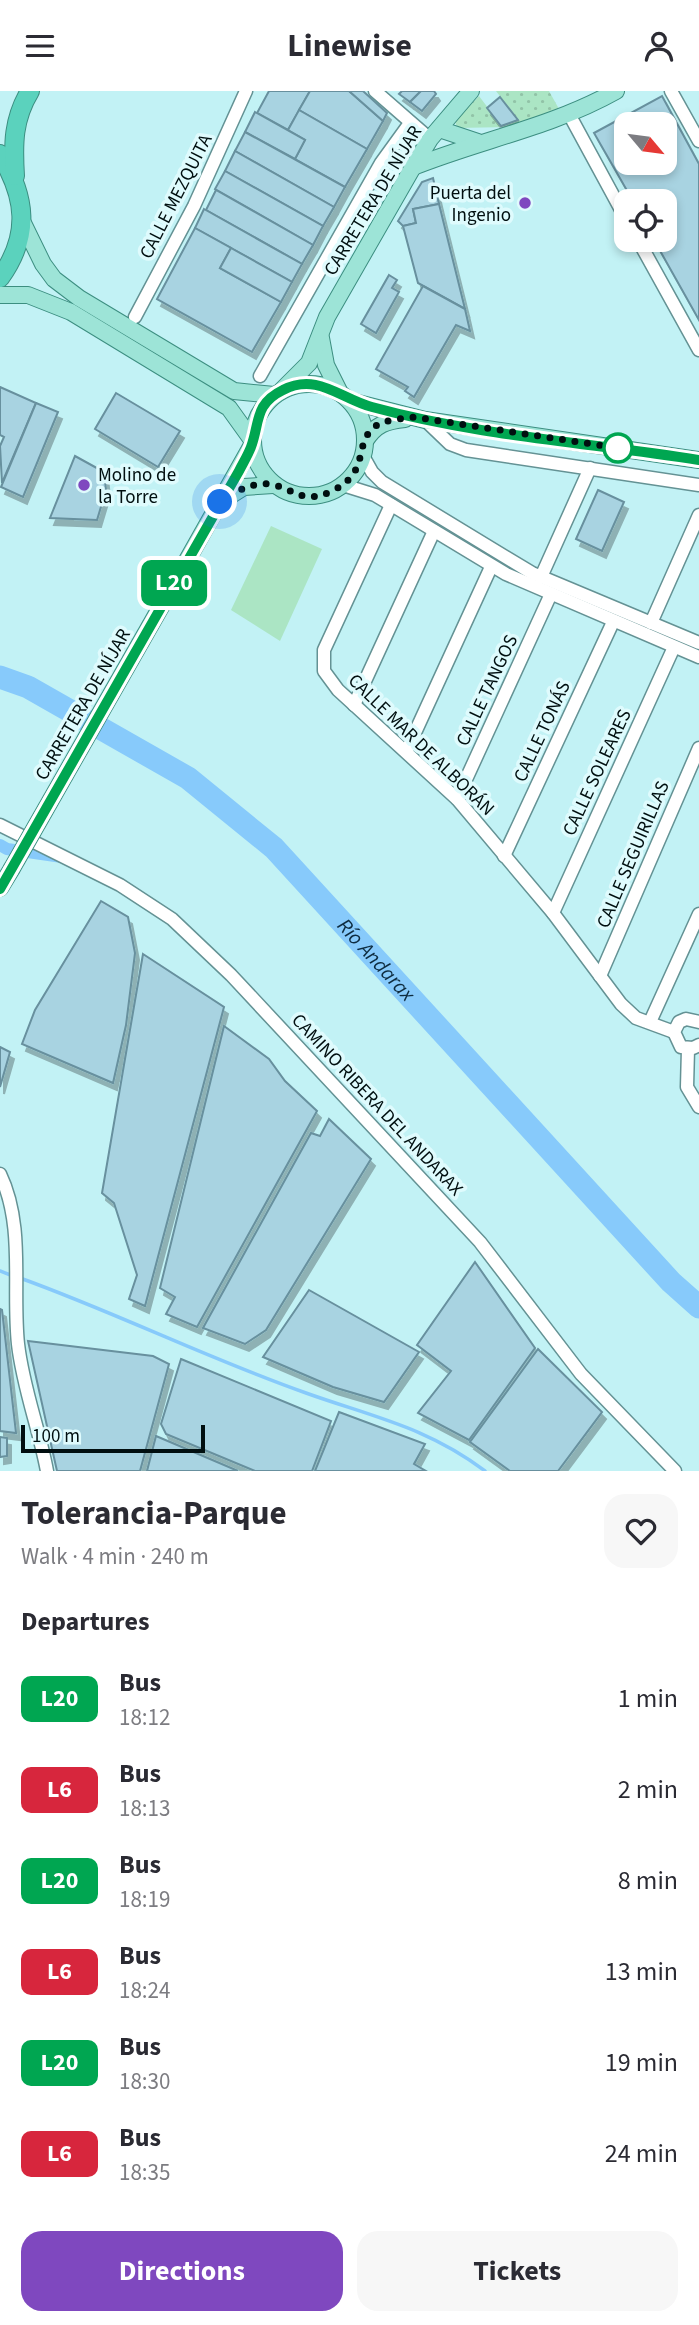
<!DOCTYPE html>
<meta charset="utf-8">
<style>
:root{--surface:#fff;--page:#f7f7f7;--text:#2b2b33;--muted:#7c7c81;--accent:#7f48bf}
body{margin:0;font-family:"Source Sans 3",sans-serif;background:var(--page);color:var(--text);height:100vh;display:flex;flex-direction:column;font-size:26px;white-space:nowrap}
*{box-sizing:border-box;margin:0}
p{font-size:23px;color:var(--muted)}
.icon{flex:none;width:38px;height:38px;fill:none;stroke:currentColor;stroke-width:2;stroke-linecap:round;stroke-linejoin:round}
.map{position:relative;height:1380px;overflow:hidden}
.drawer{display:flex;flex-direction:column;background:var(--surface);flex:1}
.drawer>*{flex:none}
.badge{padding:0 14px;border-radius:10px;font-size:24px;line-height:46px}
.needle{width:46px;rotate:119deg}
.buttons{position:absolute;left:614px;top:21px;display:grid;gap:14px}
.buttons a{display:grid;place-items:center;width:63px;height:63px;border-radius:14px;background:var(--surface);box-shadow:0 4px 10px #0003;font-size:35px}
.scale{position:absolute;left:21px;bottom:18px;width:184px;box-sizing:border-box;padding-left:7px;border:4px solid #010f10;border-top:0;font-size:19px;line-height:24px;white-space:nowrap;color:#010f10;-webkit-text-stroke:5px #dffbfd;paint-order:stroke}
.you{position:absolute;width:35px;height:35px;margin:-18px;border:5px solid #fff;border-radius:50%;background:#1a73e8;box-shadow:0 0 0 10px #1a73e833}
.map>.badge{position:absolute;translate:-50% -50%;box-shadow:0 0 0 4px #fff}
h2{padding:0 21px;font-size:26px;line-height:63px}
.round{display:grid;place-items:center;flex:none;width:74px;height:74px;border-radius:21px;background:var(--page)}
.head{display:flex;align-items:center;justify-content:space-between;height:119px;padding:0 21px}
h1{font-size:33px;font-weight:700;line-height:52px}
.action{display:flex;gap:14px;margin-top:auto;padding:14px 21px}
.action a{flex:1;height:80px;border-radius:21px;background:var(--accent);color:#fff;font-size:28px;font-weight:700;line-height:80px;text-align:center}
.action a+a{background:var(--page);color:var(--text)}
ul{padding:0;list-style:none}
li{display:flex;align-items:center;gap:21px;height:91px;padding:0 21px}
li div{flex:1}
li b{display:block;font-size:26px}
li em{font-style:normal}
li .badge{min-width:77px;font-weight:700;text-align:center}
header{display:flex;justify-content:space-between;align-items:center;height:91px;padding:0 21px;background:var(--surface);font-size:32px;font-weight:700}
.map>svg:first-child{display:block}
.grass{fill:url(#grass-dots)}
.garden{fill:#abe5c4}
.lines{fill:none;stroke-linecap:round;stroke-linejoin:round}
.stream{stroke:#87cafb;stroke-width:3.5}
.canal{stroke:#87cafb;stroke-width:12}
.river{stroke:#87cafb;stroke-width:23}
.building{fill:#a8d3e1;stroke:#67909e;stroke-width:2;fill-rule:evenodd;filter:url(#shadow)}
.minor-casing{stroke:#649294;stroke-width:15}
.major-casing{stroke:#3c8e80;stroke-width:18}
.highway-casing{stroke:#3c8e80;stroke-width:20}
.minor{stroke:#fff;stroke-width:12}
.major{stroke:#9de4d7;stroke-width:16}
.highway{stroke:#5bd2bd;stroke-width:18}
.major-bridge-casing{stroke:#3c8e80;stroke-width:18;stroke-linecap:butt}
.major-bridge{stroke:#9de4d7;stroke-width:16}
.line-casing{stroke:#fff;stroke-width:16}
.line{stroke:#00a651;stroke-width:10}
.walk{stroke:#010f10;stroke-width:7;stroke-dasharray:0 12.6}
.poi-dot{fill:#7f48bf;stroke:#dffbfd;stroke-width:2.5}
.stop-dot{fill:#fff;stroke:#00a651;stroke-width:3.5}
.labels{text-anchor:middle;stroke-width:7;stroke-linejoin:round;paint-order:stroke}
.poi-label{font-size:19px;fill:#010f10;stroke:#dffbfd;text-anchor:end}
.street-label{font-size:19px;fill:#010f10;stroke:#dffbfd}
.water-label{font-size:21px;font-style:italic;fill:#0e2c40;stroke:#dffbfd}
</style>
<header><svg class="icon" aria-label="menu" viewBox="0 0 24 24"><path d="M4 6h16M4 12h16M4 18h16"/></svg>Linewise<svg class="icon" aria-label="person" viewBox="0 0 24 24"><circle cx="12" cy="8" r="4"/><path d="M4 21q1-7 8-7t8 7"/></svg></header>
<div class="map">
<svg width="699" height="1380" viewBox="0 0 699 1380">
<defs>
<pattern id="grass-dots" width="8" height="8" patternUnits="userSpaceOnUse" patternTransform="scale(1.75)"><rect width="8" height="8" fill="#abe5c4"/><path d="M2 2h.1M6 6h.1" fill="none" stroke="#91c3a7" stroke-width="1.8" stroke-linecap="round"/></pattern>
<filter id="shadow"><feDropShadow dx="4" dy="7" stdDeviation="0" flood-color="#0004"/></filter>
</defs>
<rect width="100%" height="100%" fill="#c2f2f5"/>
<path class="grass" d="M496,0H549L559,18L509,36L457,37L455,30L479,5L501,34L518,29Z"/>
<path class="garden" d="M271,435L322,458L280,550L231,519Z"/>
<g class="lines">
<g class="stream">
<path d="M0,1180L13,1185"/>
<path d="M20,1187C117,1222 209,1268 306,1302C373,1326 427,1336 485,1380"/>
</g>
<path class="canal" d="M0,754L7,758L62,766"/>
<path class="river" id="s1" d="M0,586L28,596L188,687L274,757L671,1191L699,1216"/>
</g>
<g class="building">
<path d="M269,0H310L288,39L257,22Z"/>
<path d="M310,0H349L383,30L367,58L299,19Z"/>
<path d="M349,0H363L387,22L383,30Z"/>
<path d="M402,0H421L410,11L399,3Z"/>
<path d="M421,0H434L436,3L422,20L410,11Z"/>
<path d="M662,5L699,73V229L654,149H665V110H633L594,42ZM626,33H665V72H626Z"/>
<path d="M500,6L518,29L501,35L487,17Z"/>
<path d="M299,19L367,58L345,96L295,68L305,49L288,39Z"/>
<path d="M255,21L305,49L295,68L245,41Z"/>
<path d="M245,41L345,96L334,116L235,60Z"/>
<path d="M235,60L334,116L323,135L225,80Z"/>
<path d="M225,80L323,135L313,154L215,98Z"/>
<path d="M433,87L439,113L413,118L416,132L403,135L398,130L422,91Z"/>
<path d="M216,99L313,154L302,173L206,119Z"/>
<path d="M439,113L465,218L418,192L403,135L416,132L413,118Z"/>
<path d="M204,118L302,173L292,191L195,137Z"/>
<path d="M195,137L231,157L220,177L281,211L252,261L157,208Z"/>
<path d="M231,157L292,191L281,211L220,177Z"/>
<path d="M389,184L397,189L392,197L399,201L376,242L361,233Z"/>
<path d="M423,195L465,218L470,240L456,234L414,306L405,300L408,296L376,278Z"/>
<path d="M0,296L36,312L2,392L0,355L4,346L0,344Z"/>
<path d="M116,302L180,340L158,376L95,338Z"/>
<path d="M36,312L58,321L23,406L1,396Z"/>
<path d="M75,365L104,381L106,399L97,429L50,427Z"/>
<path d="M598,399L624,411L602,460L576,448Z"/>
<path d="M101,810L128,826L135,862L126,934L113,992L22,953L35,919Z"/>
<path d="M143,863L224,916L145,1215L129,1208L137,1184L114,1112L102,1102Z"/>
<path d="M224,935L269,968L285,990L317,1020L197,1236L166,1223L175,1206L160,1197Z"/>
<path d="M0,956L10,961L0,996Z"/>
<path d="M329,1028L371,1068L266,1239L245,1253L203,1237L311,1042L320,1045Z"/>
<path d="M475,1171L535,1257L469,1349L418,1322L451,1280L417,1254Z"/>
<path d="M309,1199L419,1261L384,1311L333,1296L263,1266Z"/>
<path d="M0,1218L2,1219L16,1342L0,1340Z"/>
<path d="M28,1250L153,1265L169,1273L140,1380H57Z"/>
<path d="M538,1258L602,1321L558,1380H510L470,1351Z"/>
<path d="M181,1268L331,1330L312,1380H255L166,1343L161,1333Z"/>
<path d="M339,1321L425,1353L414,1373L426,1380H315Z"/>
<path d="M156,1345L238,1380H147Z"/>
<path d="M0,1346L7,1347V1365L0,1366Z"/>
</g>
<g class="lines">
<g class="minor-casing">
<g id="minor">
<path d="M375,0L430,48"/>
<path d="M671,0L699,50"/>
<path d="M569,23L626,128"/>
<path d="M638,149L699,259"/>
<path d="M135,226L194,115L246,0"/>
<path d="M260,285L381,72L410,32"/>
<path d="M425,329L450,353L466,359L699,394"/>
<path d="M363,365L372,381L382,391L532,482L699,552"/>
<path d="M343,394L375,404L506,483L699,566"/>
<path d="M391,414L324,559V580L338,599L457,708L553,822L621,913L636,927L674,941"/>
<path d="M541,486L590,377"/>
<path d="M651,532L699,424"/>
<path d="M354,614L434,440"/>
<path d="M407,659L491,476"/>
<path d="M457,708L550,505"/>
<path d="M0,734L120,794L172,828L231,884L480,1151L581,1283L675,1380"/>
<path d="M504,765L613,531"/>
<path d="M553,822L674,556"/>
<path d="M600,885L699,657"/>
<path d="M650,931L699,823"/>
<path d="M699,931L686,928L679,931L674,941L681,956L693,957L699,954"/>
<path d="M688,958L687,996L699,1016"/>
<path d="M0,1083C25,1135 12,1197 18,1253C23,1297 39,1337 47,1380"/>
</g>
</g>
<g class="major-casing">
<g id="major">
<path d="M439,38L478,51"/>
<path d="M413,76C480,49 552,36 616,0"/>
<path d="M22,130L43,173L54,188L79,207L234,300L274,304"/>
<path d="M0,204H28L71,221L229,317L252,349"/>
<path d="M321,247L326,274L339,300"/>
<circle cx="309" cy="349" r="56"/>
<path d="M282,299L309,272L327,226L413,76L430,48L471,0"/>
<path d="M350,310L425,329L699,369"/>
<path d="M365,350C376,333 386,330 405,328"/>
<path d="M225,408L244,396L273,394"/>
<path d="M171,498L252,354"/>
<path d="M0,797L11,779"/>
</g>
</g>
<g class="highway-casing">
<g id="highway">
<path d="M0,63C26,106 31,144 0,187"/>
<path d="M15,85C13,53 13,28 30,0"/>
</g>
</g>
<use href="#minor" class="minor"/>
<use href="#major" class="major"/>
<use href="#highway" class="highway"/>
<g class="major-bridge-casing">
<path id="major-bridge" d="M11,779L171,498"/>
</g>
<use href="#major-bridge" class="major-bridge"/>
</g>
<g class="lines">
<g class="line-casing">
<path id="line" d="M0,798L239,380C243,372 248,364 251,356C260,332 254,313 283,299C317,281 341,308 372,316C478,345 591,352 699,369"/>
</g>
<use href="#line" class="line"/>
<path class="walk" d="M220,411C235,401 254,389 274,394C295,399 304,413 330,401C371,382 353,356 373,337C384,328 401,328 414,326L618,357"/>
</g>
<g class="poi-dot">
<circle cx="525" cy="112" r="7"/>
<circle cx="84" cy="394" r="7"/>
</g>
<circle class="stop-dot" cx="618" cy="357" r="14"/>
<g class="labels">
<g class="poi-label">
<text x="511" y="108">Puerta del<tspan x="511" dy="22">Ingenio</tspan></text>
<text x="98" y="390" text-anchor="start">Molino de<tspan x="98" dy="22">la Torre</tspan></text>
</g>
<g class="street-label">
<text transform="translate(175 105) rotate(-63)" y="7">CALLE MEZQUITA</text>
<text transform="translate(372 109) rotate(-59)" y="7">CARRETERA DE NÍJAR</text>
<text transform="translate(486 599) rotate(-65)" y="7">CALLE TANGOS</text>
<text transform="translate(82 613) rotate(-60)" y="7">CARRETERA DE NÍJAR</text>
<text transform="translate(541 640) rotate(-65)" y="7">CALLE TONÁS</text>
<text transform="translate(422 653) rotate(44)" y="7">CALLE MAR DE ALBORÁN</text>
<text transform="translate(596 681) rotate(-65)" y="7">CALLE SOLEARES</text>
<text transform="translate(632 763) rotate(-67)" y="7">CALLE SEGUIRILLAS</text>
<text transform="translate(378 1013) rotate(47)" y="7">CAMINO RIBERA DEL ANDARAX</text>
</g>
<g class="water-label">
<text dy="7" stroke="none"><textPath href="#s1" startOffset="476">Río Andarax</textPath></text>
</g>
</g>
</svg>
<div class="buttons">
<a><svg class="needle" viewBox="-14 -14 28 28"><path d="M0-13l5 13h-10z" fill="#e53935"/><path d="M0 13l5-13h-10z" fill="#7c7c81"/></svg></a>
<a><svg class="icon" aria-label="locate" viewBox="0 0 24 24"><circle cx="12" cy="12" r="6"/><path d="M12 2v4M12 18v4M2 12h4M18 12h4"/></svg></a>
</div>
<div class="scale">100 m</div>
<div class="you" style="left:220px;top:411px"></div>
<b class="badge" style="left:174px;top:492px;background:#00a651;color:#fff">L20</b>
</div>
<section class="drawer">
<div class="head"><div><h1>Tolerancia-Parque</h1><p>Walk · 4 min · 240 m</p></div><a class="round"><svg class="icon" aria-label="heart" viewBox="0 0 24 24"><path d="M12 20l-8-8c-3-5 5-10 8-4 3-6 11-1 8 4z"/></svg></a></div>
<h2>Departures</h2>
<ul>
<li><span class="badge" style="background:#00a651;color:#fff">L20</span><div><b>Bus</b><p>18:12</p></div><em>1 min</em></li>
<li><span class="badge" style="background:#d7263d;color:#fff">L6</span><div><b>Bus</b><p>18:13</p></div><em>2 min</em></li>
<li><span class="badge" style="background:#00a651;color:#fff">L20</span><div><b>Bus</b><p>18:19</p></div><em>8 min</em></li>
<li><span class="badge" style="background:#d7263d;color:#fff">L6</span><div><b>Bus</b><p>18:24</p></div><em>13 min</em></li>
<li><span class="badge" style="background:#00a651;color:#fff">L20</span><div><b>Bus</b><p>18:30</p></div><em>19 min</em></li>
<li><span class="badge" style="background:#d7263d;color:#fff">L6</span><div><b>Bus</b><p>18:35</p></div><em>24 min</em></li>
</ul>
<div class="action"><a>Directions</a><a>Tickets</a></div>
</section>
